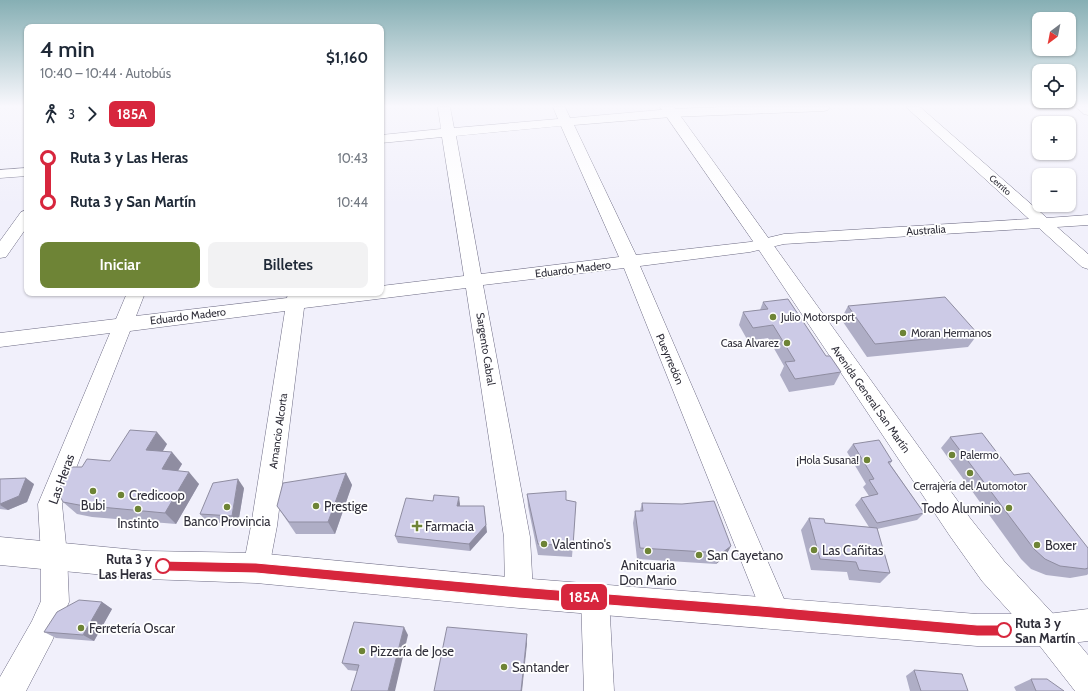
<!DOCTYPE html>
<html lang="es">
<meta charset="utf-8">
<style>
:root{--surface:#fff;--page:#f2f2f3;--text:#1f2937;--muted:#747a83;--accent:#6e8436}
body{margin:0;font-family:Cabin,sans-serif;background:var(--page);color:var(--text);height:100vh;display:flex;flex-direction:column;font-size:15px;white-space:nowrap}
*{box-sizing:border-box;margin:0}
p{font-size:13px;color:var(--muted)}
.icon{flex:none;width:22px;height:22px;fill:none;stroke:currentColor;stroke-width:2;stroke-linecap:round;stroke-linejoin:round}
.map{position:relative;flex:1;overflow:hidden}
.details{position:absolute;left:24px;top:24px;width:360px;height:272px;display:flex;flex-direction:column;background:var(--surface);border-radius:8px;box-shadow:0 1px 3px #0004}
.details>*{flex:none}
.badge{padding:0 8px;border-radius:6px;font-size:14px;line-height:26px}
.needle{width:26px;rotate:212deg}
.buttons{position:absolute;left:1032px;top:12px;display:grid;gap:8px}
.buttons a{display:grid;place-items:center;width:44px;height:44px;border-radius:8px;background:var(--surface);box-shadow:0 1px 3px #0004;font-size:20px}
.map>.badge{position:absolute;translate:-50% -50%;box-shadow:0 0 0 2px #fff}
.legs{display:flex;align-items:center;gap:6px;height:44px;padding:0 16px;font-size:13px}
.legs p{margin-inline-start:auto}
.overview{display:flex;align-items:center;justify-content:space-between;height:68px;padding:0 16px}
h1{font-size:22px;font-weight:600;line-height:30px}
.cta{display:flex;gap:8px;margin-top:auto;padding:8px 16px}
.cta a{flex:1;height:46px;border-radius:8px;background:var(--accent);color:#fff;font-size:16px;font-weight:600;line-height:46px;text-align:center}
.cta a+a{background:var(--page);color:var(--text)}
ul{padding:0 16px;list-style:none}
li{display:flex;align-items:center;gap:14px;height:44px;font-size:15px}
li i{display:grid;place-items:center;width:6px;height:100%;margin:0 5px;background:currentColor}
li i::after{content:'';width:10px;height:10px;margin:-5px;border:3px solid;border-radius:50%;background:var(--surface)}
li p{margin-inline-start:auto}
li:first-child i{background:linear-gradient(#0000 50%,currentColor 0)}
li:last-child i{background:linear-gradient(currentColor 50%,#0000 0)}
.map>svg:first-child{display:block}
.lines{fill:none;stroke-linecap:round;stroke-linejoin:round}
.minor-casing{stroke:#6d6b84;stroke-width:1}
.major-casing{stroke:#6d6b84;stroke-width:1}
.highway-casing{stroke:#6d6b84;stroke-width:1}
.minor{fill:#fff;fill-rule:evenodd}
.major{fill:#fff;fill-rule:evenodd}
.highway{fill:#fff;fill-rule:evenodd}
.wall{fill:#afaec6}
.shaded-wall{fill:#8f8da1}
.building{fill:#cccae6;stroke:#8f8da1}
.line-1{fill:#d7263d;stroke:#fff}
.poi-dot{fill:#6e8436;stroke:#fff;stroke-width:1.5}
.stop-1-dot{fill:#fff;stroke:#d7263d;stroke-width:2}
.labels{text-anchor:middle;stroke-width:3.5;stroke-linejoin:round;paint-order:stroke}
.far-street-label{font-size:9px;fill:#302f3a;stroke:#fff}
.street-label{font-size:11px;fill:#302f3a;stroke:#fff}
.poi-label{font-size:11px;fill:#302f3a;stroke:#fff;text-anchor:start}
.near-street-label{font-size:13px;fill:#302f3a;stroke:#fff}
.near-poi-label{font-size:13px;fill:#302f3a;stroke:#fff;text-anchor:start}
.near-stop-label{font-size:13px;font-weight:bold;fill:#302f3a;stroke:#fff;text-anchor:end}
</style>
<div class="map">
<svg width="1088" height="691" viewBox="0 0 1088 691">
<rect width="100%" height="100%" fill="#f1f0fb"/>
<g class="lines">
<g class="minor-casing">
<g id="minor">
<path d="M438,107H450L454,128L558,119L553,107H565L570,118L671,109L724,107H830L828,110L824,111L671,117L574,125L636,255L750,242L784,234L1029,219L906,107H920L1047,218L1088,215V225L1057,227L1088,254V269L1082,267L1039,228L784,244L750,252L640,266L790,613L786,623L776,627L766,623L624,268L483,285L530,537L533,593L529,603L519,607L509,603L505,593L504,537L466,288L304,308L277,526L269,568L266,577L256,581L246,577L243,568L251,526L285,311L130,331L62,504L67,555L69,602L52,641L26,691H0V677L32,621L41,601V555L38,504L110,333L0,347V333L116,319L127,293H145L136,316L287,298L288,293H306V295L326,293H381V286L464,276L442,137L381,143V135L441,129ZM561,126L619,257L481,274L456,136Z"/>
<path d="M1076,107H1088V115L1084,114Z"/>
<path d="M27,168V176L0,178V170Z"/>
<path d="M27,210V227L6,257L0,258V241L21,212Z"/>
<path d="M595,584L605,588L609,598L614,691H584L581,598L585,588Z"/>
</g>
</g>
<g class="major-casing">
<path id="major" d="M660,107H674L970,518L1004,561L1058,619L1088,655V691H1075L1036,641L982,581L950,536L757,247Z"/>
</g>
<g class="highway-casing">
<path id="highway" d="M0,537L147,551L256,553L519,578L977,614H1047L1088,609V641L1047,646H977L519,608L256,583L147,579L0,565Z"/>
</g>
<use href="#minor" class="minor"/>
<use href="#major" class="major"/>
<use href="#highway" class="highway"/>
</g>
<g class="wall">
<path d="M763,302L826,356L841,372L834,385L789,392L780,375L784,366L768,338L748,341L739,325L743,312L760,310Z"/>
<path d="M848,306L978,334L968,347L867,357L841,319Z"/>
<path d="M950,437L1014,475L1088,548V574L1087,575L1070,578L1046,575L1031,569L1021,559L941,448Z"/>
<path d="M167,444L163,451L182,464L178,471L199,484L176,524L92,517L77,514L63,502L82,467L110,461Z"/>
<path d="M853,444L892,461L890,464L924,513L917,520L877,529L890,573L880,583L849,580L847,572L811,570L801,530L809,518L825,523L869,527L855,505L861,498L869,496L863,487L866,484L847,452Z"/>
<path d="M346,473L352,485L335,534H296L277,506Z"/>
<path d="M0,479L34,484L27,502L8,510L0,509Z"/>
<path d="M244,488L238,524L207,522L200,514Z"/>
<path d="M527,494L576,502L572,557L538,555L528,506Z"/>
<path d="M642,503L731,546L725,557L716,564L637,559L633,523L635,511H640Z"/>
<path d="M460,504V506L487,532L470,551L398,543L395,536Z"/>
<path d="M102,602L112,609L94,641L56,638L44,632Z"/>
<path d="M408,635L357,671L348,670L342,663Z"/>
<path d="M914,670L968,691H910L906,676Z"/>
<path d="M1031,679L1064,691H1016L1014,687Z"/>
</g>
<g class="shaded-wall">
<path d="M157,432L167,444L156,462L146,450Z"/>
<path d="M172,452L182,464L172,480L162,469Z"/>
<path d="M189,472L199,484L176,524L165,513Z"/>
<path d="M346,473L352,485L335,534L328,522Z"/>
<path d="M26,478L34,484L27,502L8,510L0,505Z"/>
<path d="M238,479L244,488L238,524L232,516Z"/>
<path d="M459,497L460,504L458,514L457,506Z"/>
<path d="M484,506L487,532L470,551L469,544Z"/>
<path d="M731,546L725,557L716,564L722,553Z"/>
<path d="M102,602L112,609L94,641L83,635Z"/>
<path d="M404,627L408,635L395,691H388Z"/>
<path d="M527,634V644L522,691H521Z"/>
</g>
<g class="building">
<path d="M945,297L978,334L875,344L848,306Z"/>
<path d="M788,299L826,356H830L841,372L795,379L785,362L795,361L773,325L753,328L743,312L768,309L763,302Z"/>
<path d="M130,430L157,432L146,450L172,452L162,469L189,472L165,513L79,505L63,502L58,492L69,467H82L87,459L110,461Z"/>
<path d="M982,433L1014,475L1029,473L1088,548V568L1085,569L1060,566L1045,559L1034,549L950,437Z"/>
<path d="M879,440L892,461L888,462L924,513L877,523L861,498L878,494L869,480L874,479L853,444Z"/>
<path d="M346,473L328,522H289L277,506L283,483Z"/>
<path d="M26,478L19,496L0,504V479Z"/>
<path d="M238,479L232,516L200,514L213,483Z"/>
<path d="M566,491V500L576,502L573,546L538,544L527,494Z"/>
<path d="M434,495L459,497L457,506H484L486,525L469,544L395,536L406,498L433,501Z"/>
<path d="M714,501L731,546L722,553L640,548L635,511H643L642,503L682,504Z"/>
<path d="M809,518L824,519L825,523L877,528L890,573L859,570L856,562L820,559Z"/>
<path d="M79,600L102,602L83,635L44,632L57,612Z"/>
<path d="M354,622L404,627L388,691H351L359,665L342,663Z"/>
<path d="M447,627L527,634L521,691H434Z"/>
<path d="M914,670L962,674L968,691H921Z"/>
<path d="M1031,679H1047L1064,691H1036Z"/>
</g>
<linearGradient id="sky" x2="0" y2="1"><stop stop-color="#86afb4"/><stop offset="0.52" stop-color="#f9f8fd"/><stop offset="1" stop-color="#f9f8fd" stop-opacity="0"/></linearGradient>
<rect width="1088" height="204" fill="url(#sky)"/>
<path class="line-1" d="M163,561L256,563L519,587L761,606L977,625H1004L1008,626L1010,630L1008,634L1004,636H977L761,617L519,598L256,573L163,571L159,569L157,566L159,562Z"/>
<g class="poi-dot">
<circle cx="773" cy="317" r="4"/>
<circle cx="903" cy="333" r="4"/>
<circle cx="787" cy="343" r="4"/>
<circle cx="952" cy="455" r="4"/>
<circle cx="867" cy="460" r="4"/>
<circle cx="970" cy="473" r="4"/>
<circle cx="93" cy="491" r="4"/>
<circle cx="121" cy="495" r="4"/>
<circle cx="316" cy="506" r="4"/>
<circle cx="227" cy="507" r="4"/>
<circle cx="1009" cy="508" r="4"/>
<circle cx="138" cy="509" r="4"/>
<path d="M415 520h4v4h4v4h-4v4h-4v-4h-4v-4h4z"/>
<circle cx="544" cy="544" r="4"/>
<circle cx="1037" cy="545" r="4"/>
<circle cx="814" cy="550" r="4"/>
<circle cx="648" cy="551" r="4"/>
<circle cx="699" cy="555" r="4"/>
<circle cx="81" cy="628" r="4"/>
<circle cx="362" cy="651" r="4"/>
<circle cx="504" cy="667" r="4"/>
</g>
<g class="stop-1-dot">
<circle cx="163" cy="566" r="7"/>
<circle cx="1004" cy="630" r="7"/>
</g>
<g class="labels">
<g class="far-street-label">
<text transform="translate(1000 185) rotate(41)" y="3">Cerrito</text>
</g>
<g class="street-label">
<text transform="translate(926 230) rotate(-4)" y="4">Australia</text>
<text transform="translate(573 269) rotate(-7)" y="4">Eduardo Madero</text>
<text transform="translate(188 316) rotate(-7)" y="4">Eduardo Madero</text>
<text transform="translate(486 349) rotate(81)" y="4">Sargento Cabral</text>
<text transform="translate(670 359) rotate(67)" y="4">Pueyrredón</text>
<text transform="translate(871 399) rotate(55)" y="4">Avenida General San Martín</text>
<text transform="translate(278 431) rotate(-82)" y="4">Amancio Alcorta</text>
</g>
<g class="poi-label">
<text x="781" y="321">Julio Motorsport</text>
<text x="911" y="337">Moran Hermanos</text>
<text x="779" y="347" text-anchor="end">Casa Alvarez</text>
<text x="960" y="459">Palermo</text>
<text x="859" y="464" text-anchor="end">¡Hola Susana!</text>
<text x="970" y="490" text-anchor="middle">Cerrajería del Automotor</text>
</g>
<g class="near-street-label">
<text transform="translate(61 479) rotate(-70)" y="5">Las Heras</text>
</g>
<g class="near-poi-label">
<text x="129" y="500">Credicoop</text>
<text x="93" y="510" text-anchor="middle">Bubi</text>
<text x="324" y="511">Prestige</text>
<text x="1001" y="513" text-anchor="end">Todo Aluminio</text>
<text x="227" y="526" text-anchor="middle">Banco Provincia</text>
<text x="138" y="528" text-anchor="middle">Instinto</text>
<text x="425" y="531">Farmacia</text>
<text x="552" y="549">Valentino's</text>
<text x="1045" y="550">Boxer</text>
<text x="822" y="555">Las Cañitas</text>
<text x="707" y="560">San Cayetano</text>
<text x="648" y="570" text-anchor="middle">Anitcuaria<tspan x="648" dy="15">Don Mario</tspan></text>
<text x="89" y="633">Ferretería Oscar</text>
<text x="370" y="656">Pizzería de Jose</text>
<text x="512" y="672">Santander</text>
</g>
<g class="near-stop-label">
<text x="152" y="564">Ruta 3 y<tspan x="152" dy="15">Las Heras</tspan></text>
<text x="1015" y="628" text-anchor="start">Ruta 3 y<tspan x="1015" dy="15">San Martín</tspan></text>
</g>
</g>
</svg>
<div class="buttons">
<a><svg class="needle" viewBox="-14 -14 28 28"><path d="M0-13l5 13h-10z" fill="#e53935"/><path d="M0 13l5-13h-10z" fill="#747a83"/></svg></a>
<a><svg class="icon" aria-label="locate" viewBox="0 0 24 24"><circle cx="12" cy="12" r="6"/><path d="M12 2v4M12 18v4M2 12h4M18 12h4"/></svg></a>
<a>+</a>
<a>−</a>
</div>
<b class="badge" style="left:584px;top:597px;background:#d7263d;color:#fff">185A</b>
<section class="details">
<div class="overview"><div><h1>4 min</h1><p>10:40 – 10:44 · Autobús</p></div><b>$1,160</b></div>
<div class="legs"><svg class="icon" aria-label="walk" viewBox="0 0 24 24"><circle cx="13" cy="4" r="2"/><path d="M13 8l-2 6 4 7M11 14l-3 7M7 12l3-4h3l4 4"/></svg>3<svg class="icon" aria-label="forward" viewBox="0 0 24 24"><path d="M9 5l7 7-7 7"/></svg><b class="badge" style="background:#d7263d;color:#fff">185A</b></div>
<ul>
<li><i style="color:#d7263d"></i><b>Ruta 3 y Las Heras</b><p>10:43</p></li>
<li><i style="color:#d7263d"></i><b>Ruta 3 y San Martín</b><p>10:44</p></li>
</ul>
<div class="cta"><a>Iniciar</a><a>Billetes</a></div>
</section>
</div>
